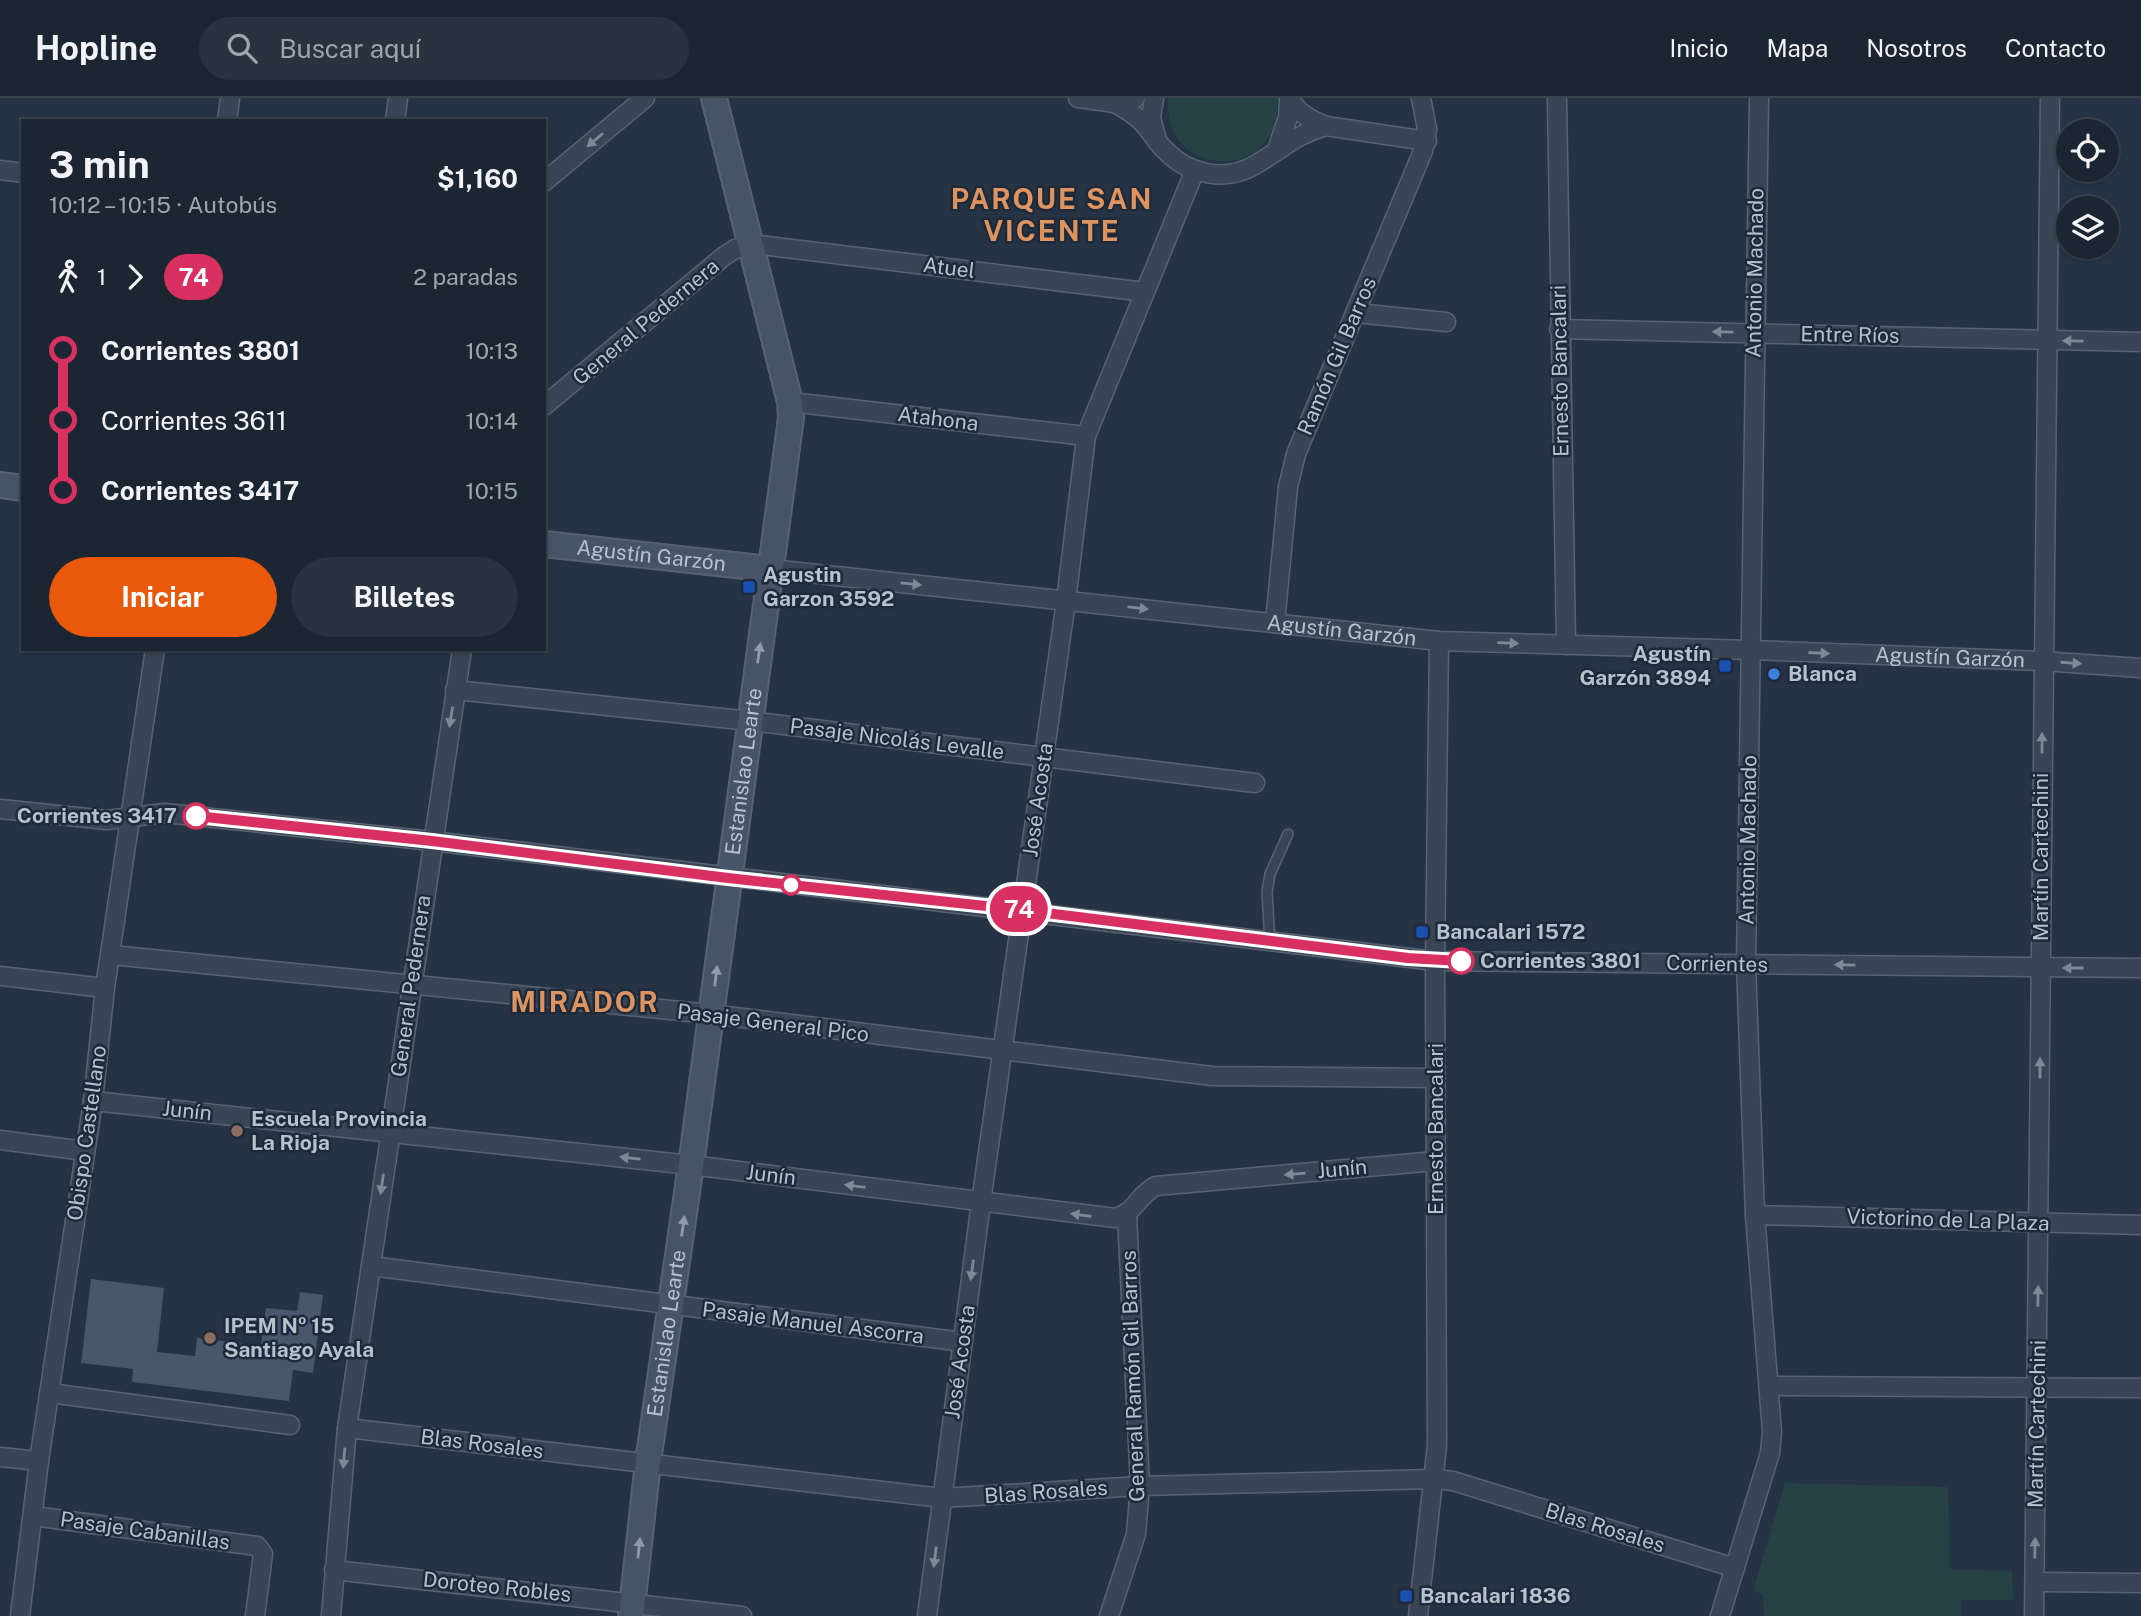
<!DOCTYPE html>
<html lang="es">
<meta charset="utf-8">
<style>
:root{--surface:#1c2633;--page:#29323f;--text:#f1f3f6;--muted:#a0a5ac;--line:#3a434e;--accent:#ea580c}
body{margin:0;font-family:"Public Sans",sans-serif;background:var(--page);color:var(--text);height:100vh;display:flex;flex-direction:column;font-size:26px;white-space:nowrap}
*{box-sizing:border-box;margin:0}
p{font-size:23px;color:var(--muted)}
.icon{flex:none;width:38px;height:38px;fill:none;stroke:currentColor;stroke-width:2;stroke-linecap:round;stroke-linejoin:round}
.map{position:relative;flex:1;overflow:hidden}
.drawer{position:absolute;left:21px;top:21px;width:525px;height:532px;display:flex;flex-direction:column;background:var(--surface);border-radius:0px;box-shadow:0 2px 5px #0004,0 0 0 2px var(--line)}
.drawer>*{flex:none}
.badge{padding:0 14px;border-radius:23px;font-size:24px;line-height:46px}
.controls{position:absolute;left:2056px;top:21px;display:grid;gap:14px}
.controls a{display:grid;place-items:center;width:63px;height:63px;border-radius:50%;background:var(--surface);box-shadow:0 2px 5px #0004,0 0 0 2px var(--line);font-size:35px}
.map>.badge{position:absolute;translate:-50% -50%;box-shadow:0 0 0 4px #fff}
.legs{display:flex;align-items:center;gap:10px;height:77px;padding:0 28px;font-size:23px}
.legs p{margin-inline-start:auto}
.headline{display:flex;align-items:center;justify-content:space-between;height:119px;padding:0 28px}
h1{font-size:38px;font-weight:700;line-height:52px}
.primary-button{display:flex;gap:14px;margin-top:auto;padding:14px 28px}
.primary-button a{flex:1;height:80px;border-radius:42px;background:var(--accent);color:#fff;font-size:28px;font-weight:700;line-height:80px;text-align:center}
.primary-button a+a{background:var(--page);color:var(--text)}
ul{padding:0 28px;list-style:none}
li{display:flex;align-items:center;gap:24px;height:70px;font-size:26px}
li i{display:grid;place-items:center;width:10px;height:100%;margin:0 9px;background:currentColor}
li i::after{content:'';width:18px;height:18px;margin:-9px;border:5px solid;border-radius:50%;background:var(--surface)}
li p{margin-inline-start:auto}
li:first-child i{background:linear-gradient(#0000 50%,currentColor 0)}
li:last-child i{background:linear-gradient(currentColor 50%,#0000 0)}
header{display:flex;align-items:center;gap:42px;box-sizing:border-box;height:98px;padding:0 35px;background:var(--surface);border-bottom:2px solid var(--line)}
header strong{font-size:33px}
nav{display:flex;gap:38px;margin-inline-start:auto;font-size:24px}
.search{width:490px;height:63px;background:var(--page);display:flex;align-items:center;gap:18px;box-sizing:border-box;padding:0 24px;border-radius:38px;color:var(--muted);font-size:26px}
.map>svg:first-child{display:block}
.green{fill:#274245}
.building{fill:#48576b}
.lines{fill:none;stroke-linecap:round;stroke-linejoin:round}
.service-casing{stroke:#586371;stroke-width:12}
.minor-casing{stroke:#586371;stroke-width:21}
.secondary-casing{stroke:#586371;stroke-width:28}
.service{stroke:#394554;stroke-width:9}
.minor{stroke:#394554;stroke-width:18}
.secondary{stroke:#475467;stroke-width:24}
.oneway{fill:#7e8997}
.oneway2{fill:#909aa9}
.line-1-casing{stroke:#fff;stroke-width:16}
.line-1{stroke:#d93062;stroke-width:10}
.transit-dot{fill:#1a4fb4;stroke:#1e2a39;stroke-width:2.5}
.shop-dot{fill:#3f7fe0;stroke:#1e2a39;stroke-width:2.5}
.stop-1-dot{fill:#fff;stroke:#d93062;stroke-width:3.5}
.education-dot{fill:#8d6e63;stroke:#1e2a39;stroke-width:2.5}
.labels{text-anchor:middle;stroke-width:5;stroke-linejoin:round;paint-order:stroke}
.street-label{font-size:21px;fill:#b7c0cd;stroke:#1e2a39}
.poi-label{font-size:21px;font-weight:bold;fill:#b7c0cd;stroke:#1e2a39;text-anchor:start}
.stop-label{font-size:21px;font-weight:bold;fill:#b7c0cd;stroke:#1e2a39;text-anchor:end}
.district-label{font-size:28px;font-weight:bold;letter-spacing:2px;fill:#de9461;stroke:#1e2a39}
</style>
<header>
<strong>Hopline</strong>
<div class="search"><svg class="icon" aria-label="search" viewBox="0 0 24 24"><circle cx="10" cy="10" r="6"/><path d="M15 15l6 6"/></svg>Buscar aquí</div>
<nav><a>Inicio</a><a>Mapa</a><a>Nosotros</a><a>Contacto</a></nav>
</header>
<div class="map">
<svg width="2141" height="1518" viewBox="0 0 2141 1518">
<rect width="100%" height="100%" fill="#253344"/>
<g class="green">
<path d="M1168,0H1277C1284,85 1161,84 1168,0Z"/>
<path d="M1785,1385L1948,1389L1950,1471L2012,1473L2013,1502H1961V1518H1764L1763,1496L1753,1493Z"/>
</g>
<path class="building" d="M91,1181L164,1190L157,1254L195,1258L197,1240L261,1248L266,1210L297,1213L300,1194L323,1197L313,1275L293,1272L289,1303L132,1284L133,1271L81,1265Z"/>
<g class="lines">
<g class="service-casing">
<path id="service" d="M1270,844L1267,794L1270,776L1288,736"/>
</g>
<g class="minor-casing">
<g id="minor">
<path d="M1078,0L1115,5L1135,0"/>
<path d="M1154,0L1151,20L1156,38"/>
<path d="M1557,0L1566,547"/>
<path d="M1115,5C1124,10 1134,16 1142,24C1151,33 1156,44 1166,53C1189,77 1226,84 1255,67C1281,52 1296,36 1326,28C1310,22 1298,15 1289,0"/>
<path d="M227,23L230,0"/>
<path d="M395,23L398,0"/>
<path d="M1326,28L1427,43"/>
<path d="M1277,52L1288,19L1289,2"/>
<path d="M0,72L23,75"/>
<path d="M544,84L645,0"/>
<path d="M1356,215L1446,224"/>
<path d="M1559,231L2141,244"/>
<path d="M790,304L1086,338"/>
<path d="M544,308L723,159L735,151L752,146L1145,194"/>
<path id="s1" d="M771,471L1439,543L1751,552L2042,563L2141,570"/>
<path d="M1275,525L1288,389L1296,356L1423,53L1427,31L1421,0"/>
<path d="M455,592L750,623L1255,685"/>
<path d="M0,711L107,722L165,715L432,743L1435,863L2141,870"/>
<path d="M111,857L711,916L1212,978L1436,980"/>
<path d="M0,878L105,890"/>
<path d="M93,1003L691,1067L1115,1120C1137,1114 1136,1098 1156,1088L1436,1063"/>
<path d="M0,1042L85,1053"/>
<path d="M1755,1117L2141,1127"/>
<path d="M371,1168L963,1244"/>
<path d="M1770,1288L2141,1290"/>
<path d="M50,1295L290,1327"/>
<path d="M347,1330L942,1400L1140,1388L1434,1381L1453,1383L1735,1470"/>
<path d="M0,1359L39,1363"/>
<path d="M33,1418L257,1448L263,1456L255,1518"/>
<path d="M334,1472L742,1518"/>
<path d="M2035,1484L2141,1485"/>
<path d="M20,1518L39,1363L93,1003L105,890L155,551"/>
<path d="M331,1518L347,1330L462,551"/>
<path d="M927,1518L981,1104L1066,503L1086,338L1195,72"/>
<path d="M1109,1518L1136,1436L1140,1388L1127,1117"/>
<path d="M1418,1518L1437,1347L1435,863L1439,543"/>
<path d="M1720,1518L1770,1355L1772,1334L1755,1117L1746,866L1759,0"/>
<path d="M2034,1518L2050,0"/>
</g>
</g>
<g class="secondary-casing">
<g id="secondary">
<path d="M0,387L23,390"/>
<path id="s2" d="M544,446L771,471"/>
<path id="s3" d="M631,1518L648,1364L691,1067L791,320L790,304L714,0"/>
</g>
</g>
<use href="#service" class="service"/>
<use href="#minor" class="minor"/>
<use href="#secondary" class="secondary"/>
</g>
<defs><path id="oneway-solid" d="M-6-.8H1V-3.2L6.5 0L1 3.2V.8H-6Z" transform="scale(1.75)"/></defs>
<g class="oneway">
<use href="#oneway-solid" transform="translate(595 42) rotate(140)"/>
<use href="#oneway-solid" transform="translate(1723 234) rotate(-179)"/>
<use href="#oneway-solid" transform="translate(2073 243) rotate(-179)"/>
<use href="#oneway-solid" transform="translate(911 486) rotate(6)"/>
<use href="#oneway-solid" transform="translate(1138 510) rotate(6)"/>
<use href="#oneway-solid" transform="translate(1508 545) rotate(2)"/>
<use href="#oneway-solid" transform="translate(1819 555) rotate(2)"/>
<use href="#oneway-solid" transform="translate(2071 565) rotate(4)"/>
<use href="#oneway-solid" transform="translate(451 619) rotate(99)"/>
<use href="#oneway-solid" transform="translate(2042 645) rotate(-90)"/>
<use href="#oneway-solid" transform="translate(1845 867) rotate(-179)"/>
<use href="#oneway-solid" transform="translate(2073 870) rotate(-180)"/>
<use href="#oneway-solid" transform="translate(2040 970) rotate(-90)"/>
<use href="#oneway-solid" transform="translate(630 1060) rotate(-174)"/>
<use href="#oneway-solid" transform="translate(1295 1076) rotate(175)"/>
<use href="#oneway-solid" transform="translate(382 1086) rotate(98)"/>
<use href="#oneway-solid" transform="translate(855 1088) rotate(-173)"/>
<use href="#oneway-solid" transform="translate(1081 1117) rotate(-173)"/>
<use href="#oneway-solid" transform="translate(972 1172) rotate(98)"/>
<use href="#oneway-solid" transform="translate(2038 1198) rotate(-89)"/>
<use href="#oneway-solid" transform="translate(344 1360) rotate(95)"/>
<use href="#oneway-solid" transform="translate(2035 1450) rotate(-89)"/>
<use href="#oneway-solid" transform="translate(935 1459) rotate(97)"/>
</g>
<g class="oneway2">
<use href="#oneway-solid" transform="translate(759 555) rotate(-82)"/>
<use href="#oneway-solid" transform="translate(716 878) rotate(-83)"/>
<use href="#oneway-solid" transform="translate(683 1128) rotate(-82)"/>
<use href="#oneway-solid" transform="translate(639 1450) rotate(-84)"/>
</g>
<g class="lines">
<g class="line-1-casing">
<path id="line-1" d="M196,718L432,743L728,780L1022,812L1408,860L1461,863"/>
</g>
<use href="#line-1" class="line-1"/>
</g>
<g class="transit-dot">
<rect x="742" y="482" width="14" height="14" rx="3.5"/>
<rect x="1718" y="561" width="14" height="14" rx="3.5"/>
<rect x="1415" y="827" width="14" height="14" rx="3.5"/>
<rect x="1399" y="1491" width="14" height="14" rx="3.5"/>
</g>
<circle class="shop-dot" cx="1774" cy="576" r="7"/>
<g class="stop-1-dot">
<circle cx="196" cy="718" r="12"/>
<circle cx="791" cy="787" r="9"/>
<circle cx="1461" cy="863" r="12"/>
</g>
<g class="education-dot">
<circle cx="237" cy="1033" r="7"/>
<circle cx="210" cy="1240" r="7"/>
</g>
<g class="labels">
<g class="street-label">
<text transform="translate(949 170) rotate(7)" y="7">Atuel</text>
<text transform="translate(1755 175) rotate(-89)" y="7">Antonio Machado</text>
<text transform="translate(646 224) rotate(-40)" y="7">General Pedernera</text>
<text transform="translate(1850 237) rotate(1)" y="7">Entre Ríos</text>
<text transform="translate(1337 258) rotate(-67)" y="7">Ramón Gil Barros</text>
<text transform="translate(1560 273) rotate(-91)" y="7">Ernesto Bancalari</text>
<text transform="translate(938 321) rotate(7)" y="7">Atahona</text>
<text dy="7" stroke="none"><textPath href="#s2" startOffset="108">Agustín Garzón</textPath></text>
<text dy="7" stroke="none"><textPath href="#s1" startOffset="574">Agustín Garzón</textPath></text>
<text dy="7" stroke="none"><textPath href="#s1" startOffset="1183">Agustín Garzón</textPath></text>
<text transform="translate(897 641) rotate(7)" y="7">Pasaje Nicolás Levalle</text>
<text dy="7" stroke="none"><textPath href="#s3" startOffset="852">Estanislao Learte</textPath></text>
<text transform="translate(1038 702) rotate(-82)" y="7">José Acosta</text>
<text transform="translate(1748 742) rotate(-89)" y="7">Antonio Machado</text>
<text transform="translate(2041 759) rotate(-90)" y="7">Martín Cartechini</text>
<text transform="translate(1717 866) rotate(1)" y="7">Corrientes</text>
<text transform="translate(411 888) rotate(-82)" y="7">General Pedernera</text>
<text transform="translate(773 925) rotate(7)" y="7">Pasaje General Pico</text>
<text transform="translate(187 1013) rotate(6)" y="7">Junín</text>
<text transform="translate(1436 1031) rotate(-90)" y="7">Ernesto Bancalari</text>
<text transform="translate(87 1035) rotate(-82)" y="7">Obispo Castellano</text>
<text transform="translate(1342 1071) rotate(-5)" y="7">Junín</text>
<text transform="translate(771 1077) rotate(7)" y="7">Junín</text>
<text transform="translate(1948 1122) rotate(2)" y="7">Victorino de La Plaza</text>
<text transform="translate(813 1225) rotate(7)" y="7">Pasaje Manuel Ascorra</text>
<text dy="7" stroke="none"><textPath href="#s3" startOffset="285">Estanislao Learte</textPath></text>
<text transform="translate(960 1264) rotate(-82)" y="7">José Acosta</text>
<text transform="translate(1133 1278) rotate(-92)" y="7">General Ramón Gil Barros</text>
<text transform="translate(2037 1326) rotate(-89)" y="7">Martín Cartechini</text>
<text transform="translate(482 1346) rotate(7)" y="7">Blas Rosales</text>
<text transform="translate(1046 1394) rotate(-4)" y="7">Blas Rosales</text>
<text transform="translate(1605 1430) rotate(17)" y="7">Blas Rosales</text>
<text transform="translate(145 1433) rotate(8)" y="7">Pasaje Cabanillas</text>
<text transform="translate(497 1489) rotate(6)" y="7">Doroteo Robles</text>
</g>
<g class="poi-label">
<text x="763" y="484">Agustin<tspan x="763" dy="24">Garzon 3592</tspan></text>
<text x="1711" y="563" text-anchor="end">Agustín<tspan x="1711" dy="24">Garzón 3894</tspan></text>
<text x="1788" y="583">Blanca</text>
<text x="1436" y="841">Bancalari 1572</text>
<text x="251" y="1028">Escuela Provincia<tspan x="251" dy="24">La Rioja</tspan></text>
<text x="224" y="1235">IPEM Nº 15<tspan x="224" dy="24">Santiago Ayala</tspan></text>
<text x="1420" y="1505">Bancalari 1836</text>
</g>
<g class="stop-label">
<text x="177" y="725">Corrientes 3417</text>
<text x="1480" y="870" text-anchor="start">Corrientes 3801</text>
</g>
<g class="district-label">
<text x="1052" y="111">PARQUE SAN<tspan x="1052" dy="32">VICENTE</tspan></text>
<text x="585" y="914">MIRADOR</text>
</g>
</g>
</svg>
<div class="controls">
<a><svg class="icon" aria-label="locate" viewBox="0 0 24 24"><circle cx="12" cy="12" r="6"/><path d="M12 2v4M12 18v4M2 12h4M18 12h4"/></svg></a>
<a><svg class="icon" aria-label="layers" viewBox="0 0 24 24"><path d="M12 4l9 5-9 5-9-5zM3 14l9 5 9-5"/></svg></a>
</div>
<b class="badge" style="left:1019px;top:811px;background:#d93062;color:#fff">74</b>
<section class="drawer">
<div class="headline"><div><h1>3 min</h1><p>10:12 – 10:15 · Autobús</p></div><b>$1,160</b></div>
<div class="legs"><svg class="icon" aria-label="walk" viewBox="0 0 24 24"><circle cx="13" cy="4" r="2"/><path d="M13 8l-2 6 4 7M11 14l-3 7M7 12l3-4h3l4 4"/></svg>1<svg class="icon" aria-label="forward" viewBox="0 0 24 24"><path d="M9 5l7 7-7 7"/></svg><b class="badge" style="background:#d93062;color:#fff">74</b><p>2 paradas</p></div>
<ul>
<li><i style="color:#d93062"></i><b>Corrientes 3801</b><p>10:13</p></li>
<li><i style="color:#d93062"></i><span>Corrientes 3611</span><p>10:14</p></li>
<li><i style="color:#d93062"></i><b>Corrientes 3417</b><p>10:15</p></li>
</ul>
<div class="primary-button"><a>Iniciar</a><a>Billetes</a></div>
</section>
</div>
